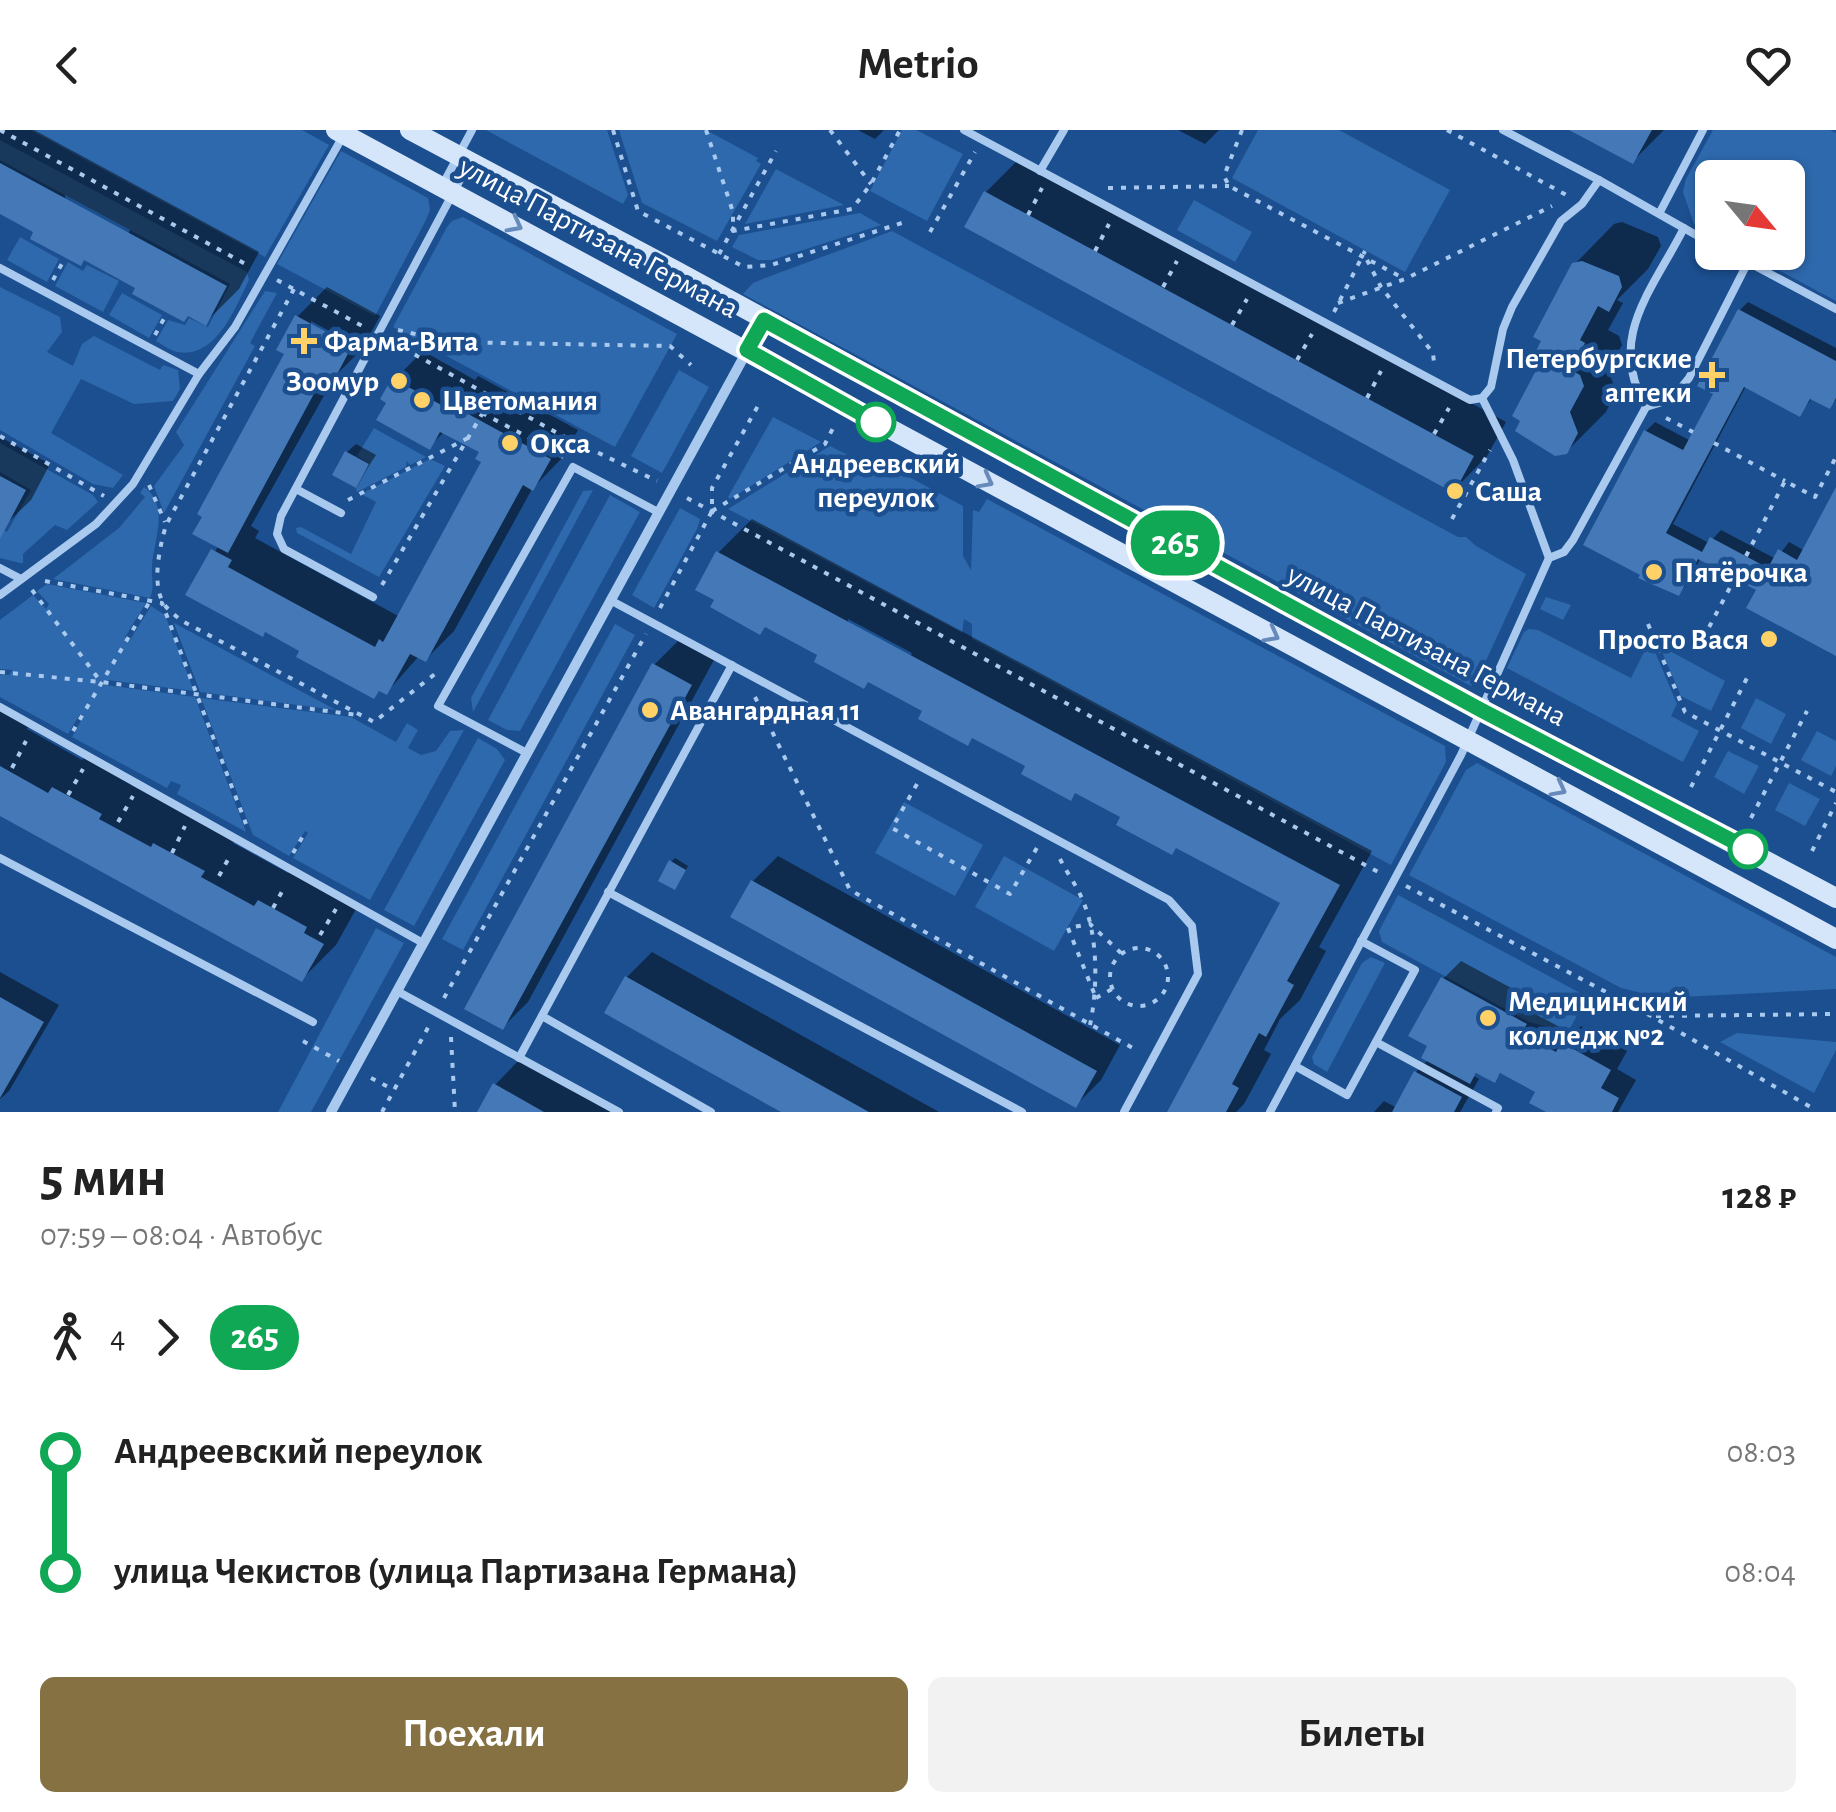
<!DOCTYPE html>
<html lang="ru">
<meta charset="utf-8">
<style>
:root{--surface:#fff;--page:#f2f2f2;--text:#222;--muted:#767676;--accent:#857141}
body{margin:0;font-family:"Alegreya Sans",sans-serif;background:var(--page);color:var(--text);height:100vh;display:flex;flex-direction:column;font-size:38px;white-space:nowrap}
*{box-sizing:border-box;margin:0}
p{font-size:32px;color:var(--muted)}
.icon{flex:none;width:55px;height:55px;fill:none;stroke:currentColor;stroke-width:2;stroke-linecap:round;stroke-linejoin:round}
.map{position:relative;height:982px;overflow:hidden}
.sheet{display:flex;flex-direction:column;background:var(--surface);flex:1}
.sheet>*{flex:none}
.badge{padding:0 20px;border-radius:32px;font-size:35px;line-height:65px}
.needle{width:65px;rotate:119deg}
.controls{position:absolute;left:1695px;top:30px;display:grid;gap:20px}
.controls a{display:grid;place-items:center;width:110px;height:110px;border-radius:15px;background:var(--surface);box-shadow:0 2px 8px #0004;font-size:50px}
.map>.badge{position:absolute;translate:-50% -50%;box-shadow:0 0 0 5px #fff}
.legs{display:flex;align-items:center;gap:15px;height:110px;padding:0 40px;font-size:32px}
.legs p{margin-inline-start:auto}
.overview{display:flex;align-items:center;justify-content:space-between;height:170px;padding:0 40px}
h1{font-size:55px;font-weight:600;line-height:75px}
.action{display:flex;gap:20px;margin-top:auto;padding:20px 40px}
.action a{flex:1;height:115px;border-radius:15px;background:var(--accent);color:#fff;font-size:40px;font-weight:600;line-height:115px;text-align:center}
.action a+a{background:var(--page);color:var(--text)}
ul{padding:0 40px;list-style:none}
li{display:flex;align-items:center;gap:35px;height:120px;font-size:38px}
li i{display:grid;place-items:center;width:15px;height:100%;margin:0 12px;background:currentColor}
li i::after{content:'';width:25px;height:25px;margin:-12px;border:8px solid;border-radius:50%;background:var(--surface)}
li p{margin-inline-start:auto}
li:first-child i{background:linear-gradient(#0000 50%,currentColor 0)}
li:last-child i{background:linear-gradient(currentColor 50%,#0000 0)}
header{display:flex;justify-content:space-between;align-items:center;height:130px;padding:0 40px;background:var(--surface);font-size:45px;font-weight:600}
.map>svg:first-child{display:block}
.green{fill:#2e69ad}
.shadow{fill:#0007;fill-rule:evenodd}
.building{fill:#4478b7}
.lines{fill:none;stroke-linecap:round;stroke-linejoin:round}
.path{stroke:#a9c9ee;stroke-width:4;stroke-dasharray:5 8;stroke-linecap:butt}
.service{stroke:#a9c9ee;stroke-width:8}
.minor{stroke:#a9c9ee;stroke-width:10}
.secondary{stroke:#d6e6fa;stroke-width:20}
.oneway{stroke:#668bba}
.line-1-casing{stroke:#fff;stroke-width:22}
.line-1{stroke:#10a855;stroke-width:15}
.poi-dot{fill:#ffd166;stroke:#1b4f8f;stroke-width:4}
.stop-1-dot{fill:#fff;stroke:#10a855;stroke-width:5}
.labels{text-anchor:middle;stroke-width:9;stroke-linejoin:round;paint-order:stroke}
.street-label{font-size:30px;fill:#fff;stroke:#1b4f8f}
.poi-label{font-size:30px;font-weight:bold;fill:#fff;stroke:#1b4f8f;text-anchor:start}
.stop-label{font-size:30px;font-weight:bold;fill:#fff;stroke:#1b4f8f}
</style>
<header><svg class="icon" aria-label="back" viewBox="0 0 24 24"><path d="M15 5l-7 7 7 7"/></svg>Metrio<svg class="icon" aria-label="heart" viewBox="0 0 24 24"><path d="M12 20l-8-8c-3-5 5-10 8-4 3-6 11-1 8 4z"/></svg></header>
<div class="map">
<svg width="1836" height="982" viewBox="0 0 1836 982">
<rect width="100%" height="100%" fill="#1b4f8f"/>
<g class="green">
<path d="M30,0H302L329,15L265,127Z"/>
<path d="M486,0H607L628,65L623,74Z"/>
<path d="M619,0H706L758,28L756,31L761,34L717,111L642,73Z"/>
<path d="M902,0H916L963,24L927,91L870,61Z"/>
<path d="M1258,0H1339L1450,60L1405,142L1232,48Z"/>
<path d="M1713,0H1830L1836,3V171L1747,123L1788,122V48H1712V104L1694,94L1683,62L1686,49Z"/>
<path d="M0,10L247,142L249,150C236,176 217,229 178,222C171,221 163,215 156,211L168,190L185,195L189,188L208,197L230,154L0,30Z"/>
<path d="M341,21L428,68L430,80L426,90L375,186L277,134Z"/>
<path d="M776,39L844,75L745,94Z"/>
<path d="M1194,70L1252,102L1235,132L1177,100Z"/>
<path d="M860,83L881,95L772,130H758L732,117L739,105Z"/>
<path d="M463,87L677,204L615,317L393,197L447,97L452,91Z"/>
<path d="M892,101L1458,407H1466L1476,416L1526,444L1477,550L1471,556L743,164L753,153L765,148Z"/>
<path d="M20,107L59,129L47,152L7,130Z"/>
<path d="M68,132L83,141L87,135L119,151L103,182L55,156Z"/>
<path d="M0,157L60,187L62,202L47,222L73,236L82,214L94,206L160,240L163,235L178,240L180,259L173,271L134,274L81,249L51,303L123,345L113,358L93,354L0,300Z"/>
<path d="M265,161L277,163L250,213L255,216L164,383L154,356L184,315L176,302Z"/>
<path d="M122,163L162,185L149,208L109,185Z"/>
<path d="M679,240L709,257L662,343L631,326Z"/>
<path d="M773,287L821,312L730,369L728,367Z"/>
<path d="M374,298L426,327L410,335L407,331L406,337L357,362L356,359L370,334L357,326Z"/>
<path d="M0,313L93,365L98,372L67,400L55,395L23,424V433H20L0,428V399L7,402L31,360L0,342Z"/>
<path d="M830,316L867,335L872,327L963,376V426L971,440L973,380L979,382L987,369L1445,616L1446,632L1391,735L972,509V494L964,489L962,503L728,379Z"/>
<path d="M430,329L445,336L379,447L297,403L296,398L301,397L351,424L376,372L361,364Z"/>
<path d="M144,357C170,375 154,410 152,435C151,447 155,457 150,468L53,449L119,398L145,367L140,363Z"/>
<path d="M593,360L473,582L471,568L583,361Z"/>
<path d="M610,365L640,382L520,601L507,600L488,590Z"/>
<path d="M680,378L700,389L697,399L654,478L632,465Z"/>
<path d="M47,454L146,473L125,507L130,510L151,476L165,485L194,561L108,550L105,555L195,567L246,702L177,664L181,655L171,651L167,658L72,607L83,587L80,584L68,604L0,567V545H9L12,540L0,539V490L33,465L46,479L49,474L37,461Z"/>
<path d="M1546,467L1571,475L1563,490L1540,479Z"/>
<path d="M174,493L336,580L200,562Z"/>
<path d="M615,494L635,505L463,820L442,809Z"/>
<path d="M1529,499L1538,500L1631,548L1650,510L1677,574L1671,586L1699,601L1683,632L1507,538L1524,502Z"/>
<path d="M1659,515L1725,551L1711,581L1681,566Z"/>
<path d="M201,568L351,587L396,612L407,593L418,600L408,618L421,625L436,621L450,601L464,600L370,770L293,728L308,703L305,701L289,726L253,705Z"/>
<path d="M1756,568L1786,584L1771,614L1741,598Z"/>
<path d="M1817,601L1836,611V636L1831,646L1801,630Z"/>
<path d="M478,608L497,619L505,630L414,796L384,780Z"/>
<path d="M1728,621L1759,636L1744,664L1714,647Z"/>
<path d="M1477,633L1836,827V859L1662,868L1621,858L1409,745L1466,640Z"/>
<path d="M1789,653L1820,669L1805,696L1775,680Z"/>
<path d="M904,672L983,715L955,766L875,723Z"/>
<path d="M1004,726L1083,770L1054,821L975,777Z"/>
<path d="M1398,765L1584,865L1585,871L1568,902L1529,892L1382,812L1379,801Z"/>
<path d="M376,798L404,813L311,982H278Z"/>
<path d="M1371,827L1385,833L1327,942L1314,934L1312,927L1362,833Z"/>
<path d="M1737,903L1836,912V920L1814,963L1720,912Z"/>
</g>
<g class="shadow">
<path d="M0,0H34L259,122L239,159L205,193L0,81ZM65,65L130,100L128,105L65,71Z"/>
<path d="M858,0H884L875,9Z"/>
<path d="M1178,0H1219L1205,14Z"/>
<path d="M1575,0H1664L1633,31Z"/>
<path d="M1020,28L1506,292L1487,326L1454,360L986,62Z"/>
<path d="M1622,92L1658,107L1661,116L1648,139L1617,170L1623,173L1608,200L1619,206L1622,215L1608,240L1616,261L1606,282L1566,322L1547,224L1574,135L1614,94Z"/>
<path d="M327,157L380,186L362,219L311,191V197L358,223L335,246L251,396L259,401L255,408L400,487L485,331L482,321L445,301L429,317L389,272L394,250L423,221L475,250L478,246L578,300L561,329L532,359L454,501L426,529L419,526L387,562L381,559L374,566L302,520L189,464L219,415L297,187Z"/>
<path d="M1748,172L1836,218V270L1829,276L1813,267L1800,284L1746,256L1673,394L1709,413L1721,400L1776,429L1789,412L1805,421L1836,362V523L1759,458L1701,427L1687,454L1678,463L1587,414L1646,301L1655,292L1691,311L1716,263L1740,180Z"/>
<path d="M0,307L50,334L31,370L5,395L0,392Z"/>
<path d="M356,314L376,325L356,355L347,322Z"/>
<path d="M752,389L1372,721L1319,817L1326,821L1300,870L1280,889L1264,920L1271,924L1244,974L1236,982H1170L1283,772L717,469L718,423ZM848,489L912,523L910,528L848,495Z"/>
<path d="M680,509L715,528L528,872L503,897L654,535Z"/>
<path d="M0,576L30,593L27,599L82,630L87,625L134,650L131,655L185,684L236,707L233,713L288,743L293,738L356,779L336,815L302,849L0,684Z"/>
<path d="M778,726L1120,915L1101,950L1076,975L753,751Z"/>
<path d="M675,728L688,736L678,754L671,732Z"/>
<path d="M652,822L939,982H787L627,847Z"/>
<path d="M1461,831L1543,875L1537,885L1573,904L1581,896L1627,921L1617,939L1636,950L1618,982H1552L1538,961L1502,942L1494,950L1479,941L1474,946L1479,949L1460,982H1374L1384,971L1397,978L1416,942L1429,929L1443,849Z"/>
<path d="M0,842L59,875L9,961L0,969Z"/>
<path d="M520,929L615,982H480L495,955Z"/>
</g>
<g class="building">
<path d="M1569,0H1652L1633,34Z"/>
<path d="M0,33L227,156L206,196L188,186L184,192L132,164L135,158L84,130L81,136L30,109L33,102L0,84Z"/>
<path d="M984,61L1474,326L1454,363L964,97Z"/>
<path d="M1582,131L1619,146L1622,157L1609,182L1598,176L1580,210L1585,213L1571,240L1580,245L1584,256L1570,282L1578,303L1567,324L1555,326L1515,301L1520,291L1512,286L1544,225L1536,221L1541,211L1533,207L1572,133Z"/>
<path d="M1738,179L1836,231V268L1830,279L1810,269L1800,287L1744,257L1666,403L1702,422L1710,407L1768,438L1778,419L1797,430L1836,357V526L1746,478L1756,460L1698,429L1679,466L1638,448L1640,445L1583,415L1644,300L1683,320L1713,264L1697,256Z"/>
<path d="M295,185L352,216L333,252L323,247L228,423L192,404L202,387L197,384L284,224L276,220Z"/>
<path d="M392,248L445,277L448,273L551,329L533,361L523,355L426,532L410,524L387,565L379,561L374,569L296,527L299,521L265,502L263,507L185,465L211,419L232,430L228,437L375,517L379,509L383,512L481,332L475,329L479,322L440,302L430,320L376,290L386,273L380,269Z"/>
<path d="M345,321L369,334L356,358L332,345Z"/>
<path d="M0,346L26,360L0,409Z"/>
<path d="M716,421L1340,755L1287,851L1294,855L1266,907L1259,903L1232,954L1239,958L1226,982H1167L1280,773L1176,718L1172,725L1116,695L1120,687L1075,663L1071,671L1021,644L1025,636L972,608L968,616L918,589L922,581L868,552L864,559L814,532L817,525L765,497L760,505L710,477L714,470L695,460Z"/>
<path d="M652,533L692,555L503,900L464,879Z"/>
<path d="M0,636L48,663L52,657L102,684L99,689L151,717L153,713L205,741L201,747L254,776L258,770L307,797L304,803L324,814L302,852L0,686Z"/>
<path d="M669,730L686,740L675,760L658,751Z"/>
<path d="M751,750L1097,941L1076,978L730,787Z"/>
<path d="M625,846L869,982H781L691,932L604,883Z"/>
<path d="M1441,847L1527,894L1521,903L1556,922L1561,912L1611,940L1601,958L1619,968L1612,982H1546L1529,973L1535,962L1500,943L1495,953L1476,943L1470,954L1421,928L1427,916L1408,906Z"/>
<path d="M0,867L44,892L0,968Z"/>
<path d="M1414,941L1462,967L1454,982H1392Z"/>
<path d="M493,953L544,982H477Z"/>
</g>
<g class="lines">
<g class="path">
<path d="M0,0L251,137"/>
<path d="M613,0L638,81L744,137L771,135L908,91"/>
<path d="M706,0L733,82V101L852,79L871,54L900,0"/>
<path d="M830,0L871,54"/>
<path d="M1242,0L1224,46L1229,56L1405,149"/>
<path d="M1447,0L1570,67"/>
<path d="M1108,58L1229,56"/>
<path d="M1028,85L1042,58"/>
<path d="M930,102L975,22"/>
<path d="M1095,121L1109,94"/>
<path d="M719,124L776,21"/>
<path d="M1367,130L1381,157L1433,223L1434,233"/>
<path d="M53,150L65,128"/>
<path d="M277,150L366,198"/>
<path d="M1163,157L1177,131"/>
<path d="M294,159L166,395C160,416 151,454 164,474C168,480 176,486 182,491L374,592L440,540"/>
<path d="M1338,173L1405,149L1552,76"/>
<path d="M1334,182L1365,121"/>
<path d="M1232,195L1247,169"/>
<path d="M398,200L449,212L670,216L691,235"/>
<path d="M155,205L167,183"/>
<path d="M392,212L561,305L657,351"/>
<path d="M1297,230L1312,204"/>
<path d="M1367,268L1381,241"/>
<path d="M482,283L562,325L561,328"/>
<path d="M1666,288L1693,302"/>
<path d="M1434,304L1449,278"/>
<path d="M0,306L104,366"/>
<path d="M1714,313L1785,351"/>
<path d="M149,355L165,392"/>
<path d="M687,368L1380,743"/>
<path d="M348,370L468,308"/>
<path d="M712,381L825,314L833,298"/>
<path d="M1452,389L1490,320"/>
<path d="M1746,426L1785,351L1815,367L1836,327"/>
<path d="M45,451L162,473L246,694"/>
<path d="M382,455L492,267"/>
<path d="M32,460L101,552"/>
<path d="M660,478L712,381V358L759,274"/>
<path d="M1648,494L1685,582L1836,662"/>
<path d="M1697,520L1735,448"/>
<path d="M0,542L101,552L358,585"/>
<path d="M755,567L850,760L1138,921"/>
<path d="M73,601L150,471"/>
<path d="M12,638L26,611"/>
<path d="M917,654L892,698L1010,764L1038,716"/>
<path d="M1691,657L1747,548"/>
<path d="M68,665L83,639"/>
<path d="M1751,688L1807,581"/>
<path d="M118,692L133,666"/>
<path d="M1812,721L1836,673"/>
<path d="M172,723L185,696"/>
<path d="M293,723L306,701"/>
<path d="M1060,729C1067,743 1077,756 1083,771C1098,806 1098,857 1090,895"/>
<path d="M219,746L231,724"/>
<path d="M1406,756L1653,887L1814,979"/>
<path d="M273,778L285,756"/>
<path d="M320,805L336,779"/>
<circle cx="1139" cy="847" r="29"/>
<path d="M1094,863L1068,798L1090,794L1121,823"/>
<path d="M444,868L646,504"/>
<path d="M1096,868L1112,859"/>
<path d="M1656,886L1836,884"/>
<path d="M451,907L455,982"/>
<path d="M303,911L339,931"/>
<path d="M371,948L394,960"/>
<path d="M382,982L430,894"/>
</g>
<g class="service">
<path d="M964,0L1470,270L1482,268L1491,257L1503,199L1512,177L1561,91L1582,74L1599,50L1712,114"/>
<path d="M1503,0L1599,50"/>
<path d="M1040,41L1064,0"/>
<path d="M442,56L472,0"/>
<path d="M1660,82L1703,0"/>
<path d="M1729,122L1836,179"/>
<path d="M0,138L199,244"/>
<path d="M1482,268L1513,330L1549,428"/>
<path d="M1646,277C1606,208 1652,161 1684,98"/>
<path d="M296,359L341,383"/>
<path d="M0,438L21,449"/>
<path d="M0,465L96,394L133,354L199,244L235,197L343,6"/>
<path d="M373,467L284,419L277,404L281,386L469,33"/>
<path d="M610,470L1169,770L1192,796L1198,844L1124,982"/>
<path d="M0,577L423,813"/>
<path d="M527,623L438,576L573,337L658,382"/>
<path d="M0,728L313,892"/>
<path d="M608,762L1022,982"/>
<path d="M397,861L619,982"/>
<path d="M542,886L711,982"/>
<path d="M1376,912L1498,978L1496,982"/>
<path d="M519,928L732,535"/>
<path d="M1295,936L1347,965L1415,840L1361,811"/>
<path d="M1270,982L1461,625L1549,428L1564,422L1573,410L1646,277L1672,269L1689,248L1748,132"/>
</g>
<path class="minor" d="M331,982L764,190"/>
<g class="secondary">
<path d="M336,0L1836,809"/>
<path d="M410,0L678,142L1481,580L1836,768"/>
</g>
</g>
<defs><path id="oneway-chevron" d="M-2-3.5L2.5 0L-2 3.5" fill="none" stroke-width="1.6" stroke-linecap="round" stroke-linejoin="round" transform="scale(2.5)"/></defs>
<g class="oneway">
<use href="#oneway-chevron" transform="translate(515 95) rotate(28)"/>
<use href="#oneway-chevron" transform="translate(986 351) rotate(28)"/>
<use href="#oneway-chevron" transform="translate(1272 505) rotate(28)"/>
<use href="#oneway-chevron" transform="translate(1559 659) rotate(28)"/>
</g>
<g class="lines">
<g class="line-1-casing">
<path id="line-1" d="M876,292L747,220L764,190L1481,580L1748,719"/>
</g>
<use href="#line-1" class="line-1"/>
</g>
<g class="poi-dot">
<path d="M299 196h10v10h10v10h-10v10h-10v-10h-10v-10h10z"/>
<path d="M1707 230h10v10h10v10h-10v10h-10v-10h-10v-10h10z"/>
<circle cx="399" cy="251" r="10"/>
<circle cx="422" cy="270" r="10"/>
<circle cx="510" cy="313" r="10"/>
<circle cx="1455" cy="361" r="10"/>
<circle cx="1654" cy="442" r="10"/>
<circle cx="1769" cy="509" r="10"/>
<circle cx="650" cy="580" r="10"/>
<circle cx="1488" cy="888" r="10"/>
</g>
<g class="stop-1-dot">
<circle cx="876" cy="292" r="18"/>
<circle cx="1748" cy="719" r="18"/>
</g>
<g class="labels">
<g class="street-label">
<text transform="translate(599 107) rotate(28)" y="10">улица Партизана Германа</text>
<text transform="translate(1427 515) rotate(28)" y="10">улица Партизана Германа</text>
</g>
<g class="poi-label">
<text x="324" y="221">Фарма-Вита</text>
<text x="1692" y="238" text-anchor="end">Петербургские<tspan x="1692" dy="34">аптеки</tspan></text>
<text x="379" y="261" text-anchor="end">Зоомур</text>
<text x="442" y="280">Цветомания</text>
<text x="530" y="323">Окса</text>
<text x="1475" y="371">Саша</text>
<text x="1674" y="452">Пятёрочка</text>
<text x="1749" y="519" text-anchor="end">Просто Вася</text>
<text x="670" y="590">Авангардная 11</text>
<text x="1508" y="881">Медицинский<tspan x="1508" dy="34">колледж №2</tspan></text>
</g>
<g class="stop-label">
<text x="876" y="343">Андреевский<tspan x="876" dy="34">переулок</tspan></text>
</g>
</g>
</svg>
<div class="controls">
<a><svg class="needle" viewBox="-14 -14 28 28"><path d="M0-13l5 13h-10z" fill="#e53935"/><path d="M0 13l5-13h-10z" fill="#767676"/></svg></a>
</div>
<b class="badge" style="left:1175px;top:413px;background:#10a855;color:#fff">265</b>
</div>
<section class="sheet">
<div class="overview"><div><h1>5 мин</h1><p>07:59 – 08:04 · Автобус</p></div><b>128 ₽</b></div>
<div class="legs"><svg class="icon" aria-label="walk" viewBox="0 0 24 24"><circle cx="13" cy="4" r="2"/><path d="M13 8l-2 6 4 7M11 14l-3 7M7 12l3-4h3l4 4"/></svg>4<svg class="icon" aria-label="forward" viewBox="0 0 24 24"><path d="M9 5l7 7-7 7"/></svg><b class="badge" style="background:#10a855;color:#fff">265</b></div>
<ul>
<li><i style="color:#10a855"></i><b>Андреевский переулок</b><p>08:03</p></li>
<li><i style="color:#10a855"></i><b>улица Чекистов (улица Партизана Германа)</b><p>08:04</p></li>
</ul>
<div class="action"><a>Поехали</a><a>Билеты</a></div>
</section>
